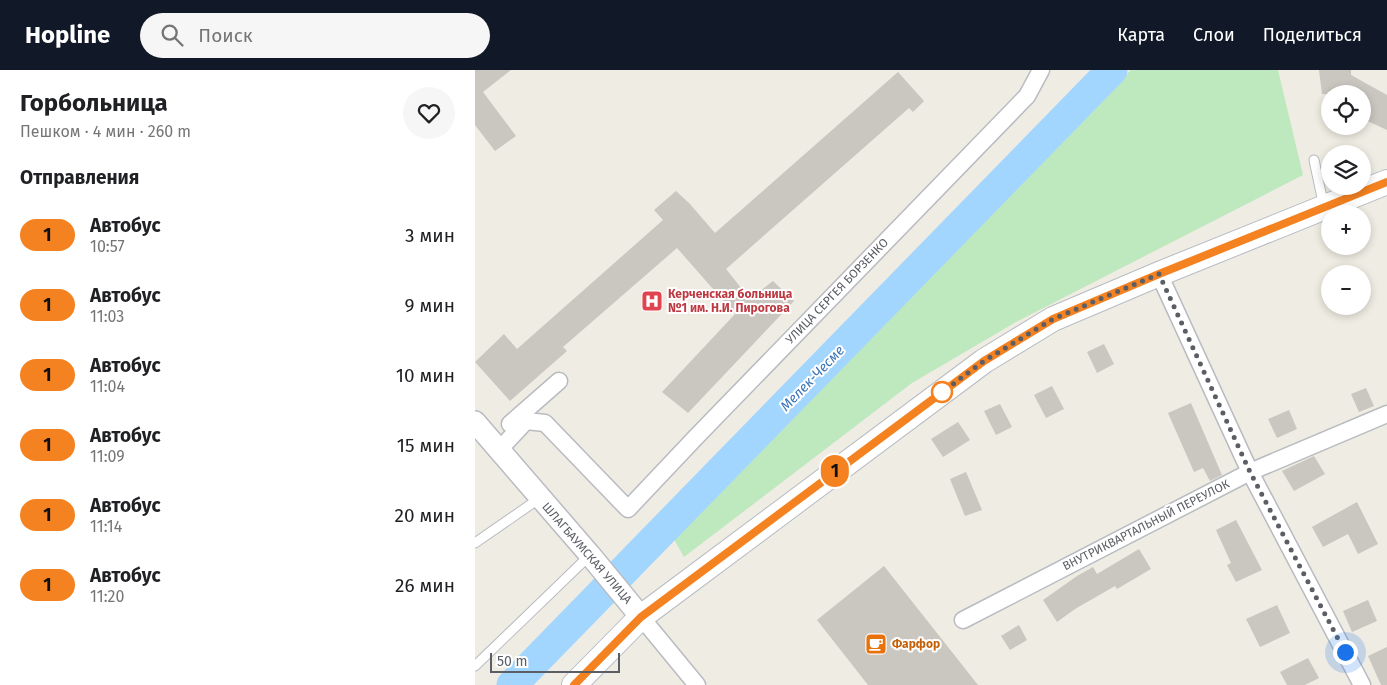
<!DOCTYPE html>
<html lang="ru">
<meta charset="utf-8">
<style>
:root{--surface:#fff;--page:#f6f6f6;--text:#202124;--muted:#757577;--accent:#111827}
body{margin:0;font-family:"Fira Sans",sans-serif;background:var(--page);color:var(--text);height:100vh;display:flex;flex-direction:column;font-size:19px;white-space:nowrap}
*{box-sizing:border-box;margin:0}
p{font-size:16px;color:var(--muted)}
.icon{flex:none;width:28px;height:28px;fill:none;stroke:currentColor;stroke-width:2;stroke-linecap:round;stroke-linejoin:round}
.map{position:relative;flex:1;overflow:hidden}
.sheet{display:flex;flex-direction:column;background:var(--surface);width:475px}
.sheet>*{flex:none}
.badge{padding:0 10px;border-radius:16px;font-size:18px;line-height:32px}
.controls{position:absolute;left:846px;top:15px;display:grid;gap:10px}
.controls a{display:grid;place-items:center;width:50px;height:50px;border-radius:50%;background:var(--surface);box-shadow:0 2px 8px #0003;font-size:25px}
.scale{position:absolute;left:15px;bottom:12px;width:130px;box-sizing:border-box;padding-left:5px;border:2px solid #5b5f65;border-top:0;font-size:14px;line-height:18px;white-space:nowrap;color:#5b5f65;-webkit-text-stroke:4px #fff;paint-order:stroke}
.you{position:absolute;width:25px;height:25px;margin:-12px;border:4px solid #fff;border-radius:50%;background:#1a73e8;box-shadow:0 0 0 8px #1a73e833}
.map>.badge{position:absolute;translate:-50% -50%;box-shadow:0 0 0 2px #fff}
h2{padding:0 20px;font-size:19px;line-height:45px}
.round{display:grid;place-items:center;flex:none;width:52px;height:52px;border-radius:26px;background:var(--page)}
.overview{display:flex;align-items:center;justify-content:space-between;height:85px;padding:0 20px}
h1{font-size:24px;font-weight:700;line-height:38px}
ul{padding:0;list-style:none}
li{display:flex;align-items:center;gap:15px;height:70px;padding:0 20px}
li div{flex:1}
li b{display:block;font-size:19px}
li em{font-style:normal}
li .badge{min-width:55px;font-weight:700;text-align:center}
header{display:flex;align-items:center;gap:30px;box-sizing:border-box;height:70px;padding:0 25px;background:var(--accent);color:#fff}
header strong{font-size:24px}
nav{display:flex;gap:28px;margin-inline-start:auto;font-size:18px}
.search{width:350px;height:45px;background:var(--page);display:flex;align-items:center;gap:12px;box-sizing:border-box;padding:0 18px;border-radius:28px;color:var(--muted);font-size:19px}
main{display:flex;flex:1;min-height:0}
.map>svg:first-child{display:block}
.green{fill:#bee8be}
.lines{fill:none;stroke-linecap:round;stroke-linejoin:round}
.river{stroke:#a3d6ff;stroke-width:31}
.building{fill:#cac6c0}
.service-casing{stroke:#b8bbc0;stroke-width:11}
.minor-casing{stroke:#b8bbc0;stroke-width:19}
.tertiary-casing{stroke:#b8bbc0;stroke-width:24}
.secondary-casing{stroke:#b8bcc2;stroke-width:26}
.service{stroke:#fff;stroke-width:9}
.minor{stroke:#fff;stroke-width:16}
.tertiary{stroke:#fff;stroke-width:21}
.secondary{stroke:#fff;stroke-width:24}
.line-casing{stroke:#fff;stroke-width:11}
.line{stroke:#f58220;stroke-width:8}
.walk{stroke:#5b5f65;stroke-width:5;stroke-dasharray:0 9}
.stop-dot{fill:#fff;stroke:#f58220;stroke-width:2.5}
.labels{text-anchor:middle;stroke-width:4;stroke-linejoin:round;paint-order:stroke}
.street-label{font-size:12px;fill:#5b5f65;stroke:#fff}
.health-label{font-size:12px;font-weight:bold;fill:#be3a42;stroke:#fff;text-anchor:start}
.food-label{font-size:12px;font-weight:bold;fill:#c56008;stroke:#fff;text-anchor:start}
.water-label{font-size:14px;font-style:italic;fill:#3a76b7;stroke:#fff}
</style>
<header>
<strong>Hopline</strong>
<div class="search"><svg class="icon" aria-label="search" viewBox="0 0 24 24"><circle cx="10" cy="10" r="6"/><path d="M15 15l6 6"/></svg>Поиск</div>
<nav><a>Карта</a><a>Слои</a><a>Поделиться</a></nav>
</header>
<main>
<section class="sheet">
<div class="overview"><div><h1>Горбольница</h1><p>Пешком · 4 мин · 260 m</p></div><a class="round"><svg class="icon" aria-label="heart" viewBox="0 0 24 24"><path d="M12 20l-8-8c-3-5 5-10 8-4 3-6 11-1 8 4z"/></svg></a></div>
<h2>Отправления</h2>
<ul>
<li><span class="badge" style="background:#f58220;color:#111">1</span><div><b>Автобус</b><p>10:57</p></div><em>3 мин</em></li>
<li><span class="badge" style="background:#f58220;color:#111">1</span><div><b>Автобус</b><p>11:03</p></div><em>9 мин</em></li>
<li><span class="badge" style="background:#f58220;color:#111">1</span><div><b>Автобус</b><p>11:04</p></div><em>10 мин</em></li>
<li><span class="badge" style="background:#f58220;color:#111">1</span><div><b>Автобус</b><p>11:09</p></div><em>15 мин</em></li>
<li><span class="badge" style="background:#f58220;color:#111">1</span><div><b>Автобус</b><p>11:14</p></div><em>20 мин</em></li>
<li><span class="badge" style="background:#f58220;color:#111">1</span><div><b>Автобус</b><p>11:20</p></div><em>26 мин</em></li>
</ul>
</section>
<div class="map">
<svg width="912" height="615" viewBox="0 0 912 615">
<rect width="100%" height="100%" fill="#efece3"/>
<path class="green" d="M656,0H803L828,105L541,252L437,313L209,487L196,464Z"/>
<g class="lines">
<path class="river" d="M37,615L637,0"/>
</g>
<g class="building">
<path d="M0,0H36L8,22L41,66L20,81L0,55Z"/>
<path d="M844,0H876V5L912,25V60L888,49V24H847Z"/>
<path d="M423,2L449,31L438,42L434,38L251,199L275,229L298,211L319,231L213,343L187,322L260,244L202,178L88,277L92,281L35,331L0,292L29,264L42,279L188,150L179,140L201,121L215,134L240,163Z"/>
<path d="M629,274L639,294L622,303L612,282Z"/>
<path d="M577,316L589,339L571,348L559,325Z"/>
<path d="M891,318L899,336L884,342L876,324Z"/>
<path d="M716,333L747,405L735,411L728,398L719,402L693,343Z"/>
<path d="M525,334L537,357L521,365L509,341Z"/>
<path d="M814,340L822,359L802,368L793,349Z"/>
<path d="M483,352L495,370L468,387L456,369Z"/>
<path d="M839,386L850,404L819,421L807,401Z"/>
<path d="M491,402L507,440L490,446L475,409Z"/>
<path d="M882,432L903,474L883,484L873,464L848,477L837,457Z"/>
<path d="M761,450L787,500L761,512L752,495L756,493L741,460Z"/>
<path d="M664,479L676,499L642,519L640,516L600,539L582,552L568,530L602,506L618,497L622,504Z"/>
<path d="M409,496L503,615H393L342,550Z"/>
<path d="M893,530L902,551L877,562L868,541Z"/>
<path d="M802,535L815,563L785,577L771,549Z"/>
<path d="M544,555L552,570L535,580L526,566Z"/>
<path d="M912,577V615H906L893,586Z"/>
<path d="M833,588L844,608L830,615H812L805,602Z"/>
</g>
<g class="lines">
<g class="service-casing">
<g id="service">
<path d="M839,90L849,137"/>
<path d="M0,473L65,428"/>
<path d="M0,596L115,485"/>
</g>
</g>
<g class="minor-casing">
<g id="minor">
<path d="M684,204L775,402L887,615"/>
<path d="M35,354L84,311"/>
<path d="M24,380L51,351L70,353L153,439L222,366L552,26L566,0"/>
<path d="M166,547L222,615"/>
<path d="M488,550L775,402L912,344"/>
</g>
</g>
<g class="tertiary-casing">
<path id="tertiary" d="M0,352L115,485L166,547"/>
</g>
<g class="secondary-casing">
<path id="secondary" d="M99,615L166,547L509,291L578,249L684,204L912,112"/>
</g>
<use href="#service" class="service"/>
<use href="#minor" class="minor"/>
<use href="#tertiary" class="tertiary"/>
<use href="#secondary" class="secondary"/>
</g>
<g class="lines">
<g class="line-casing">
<path id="line" d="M99,615L166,547L509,291L578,249L684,204L912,112"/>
</g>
<use href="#line" class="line"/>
<path class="walk" d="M467,322L462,326L509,291L578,249L684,204L775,402L870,582"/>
</g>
<defs>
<g id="hospital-square" transform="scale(1.125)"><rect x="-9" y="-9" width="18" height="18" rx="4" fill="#e0444e" stroke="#fff"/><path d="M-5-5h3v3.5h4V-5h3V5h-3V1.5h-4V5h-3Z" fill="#fff"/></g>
<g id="cafe-square" transform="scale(1.125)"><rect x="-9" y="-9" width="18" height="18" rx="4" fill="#e8710a" stroke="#fff"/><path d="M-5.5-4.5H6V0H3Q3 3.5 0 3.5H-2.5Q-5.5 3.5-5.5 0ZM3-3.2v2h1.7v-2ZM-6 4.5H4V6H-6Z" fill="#fff"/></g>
</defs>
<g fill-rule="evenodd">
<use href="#hospital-square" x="177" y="231"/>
<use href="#cafe-square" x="401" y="574"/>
</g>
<circle class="stop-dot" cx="467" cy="322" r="10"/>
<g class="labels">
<g class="street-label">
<text transform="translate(362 221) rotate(-46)" y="4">УЛИЦА СЕРГЕЯ БОРЗЕНКО</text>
<text transform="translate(671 455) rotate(-27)" y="4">ВНУТРИКВАРТАЛЬНЫЙ ПЕРЕУЛОК</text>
<text transform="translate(112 483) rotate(49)" y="4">ШЛАГБАУМСКАЯ УЛИЦА</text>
</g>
<g class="health-label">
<text x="193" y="228">Керченская больница<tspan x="193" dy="14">№1 им. Н.И. Пирогова</tspan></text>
</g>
<g class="food-label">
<text x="417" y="578">Фарфор</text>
</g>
<g class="water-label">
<text transform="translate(337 308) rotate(-46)" y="5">Мелек-Чесме</text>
</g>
</g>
</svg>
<div class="controls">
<a><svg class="icon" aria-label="locate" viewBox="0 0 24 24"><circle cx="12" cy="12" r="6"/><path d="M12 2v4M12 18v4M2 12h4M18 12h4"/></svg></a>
<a><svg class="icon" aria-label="layers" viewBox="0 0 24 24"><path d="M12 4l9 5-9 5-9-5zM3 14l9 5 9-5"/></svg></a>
<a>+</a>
<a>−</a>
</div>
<div class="scale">50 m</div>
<div class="you" style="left:870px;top:582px"></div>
<b class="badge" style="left:360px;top:401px;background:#f58220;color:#111">1</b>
</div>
</main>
